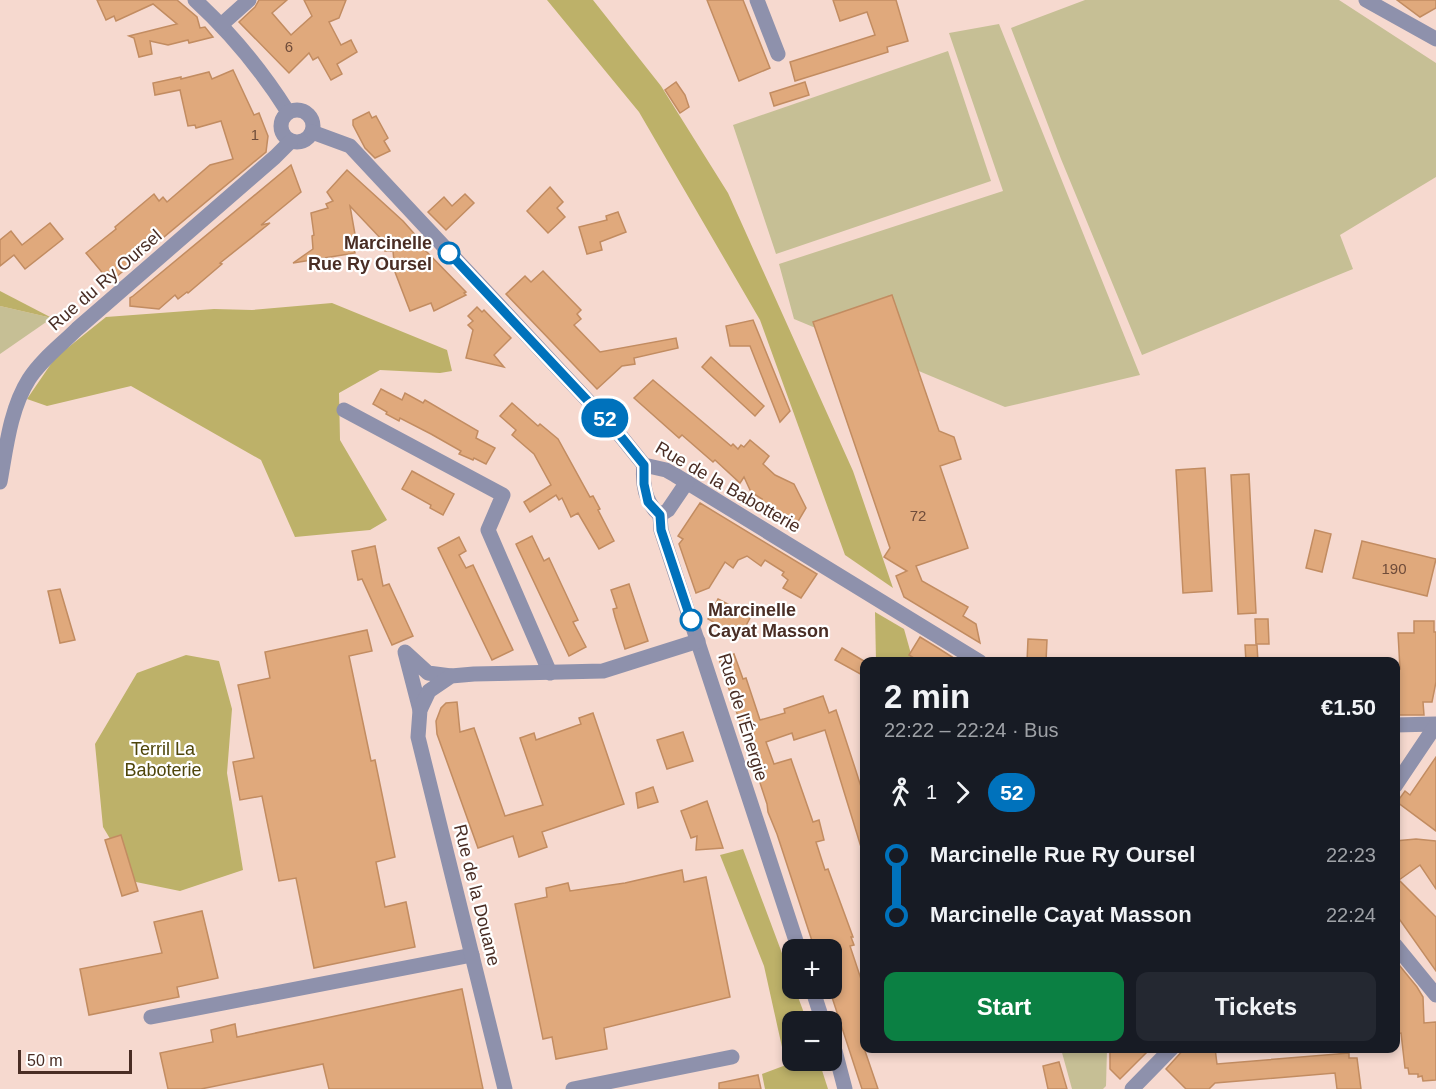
<!DOCTYPE html>
<meta charset="utf-8">
<style>
:root{--surface:#171b24;--page:#242831;--text:#f1f3f6;--muted:#9ea1a6;--accent:#0b8043}
body{margin:0;font-family:Helvetica,sans-serif;background:var(--page);color:var(--text);height:100vh;display:flex;flex-direction:column;font-size:22px;white-space:nowrap}
*{box-sizing:border-box;margin:0}
p{font-size:20px;color:var(--muted)}
.icon{flex:none;width:33px;height:33px;fill:none;stroke:currentColor;stroke-width:2;stroke-linecap:round;stroke-linejoin:round}
.map{position:relative;flex:1;overflow:hidden}
.sheet{position:absolute;left:860px;top:657px;width:540px;height:396px;display:flex;flex-direction:column;background:var(--surface);border-radius:12px;box-shadow:0 3px 9px #0003}
.sheet>*{flex:none}
.badge{padding:0 12px;border-radius:20px;font-size:21px;line-height:39px}
.tools{position:absolute;left:782px;top:939px;display:grid;gap:12px}
.tools a{display:grid;place-items:center;width:60px;height:60px;border-radius:12px;background:var(--surface);box-shadow:0 3px 9px #0003;font-size:30px}
.scale{position:absolute;left:18px;bottom:15px;width:114px;box-sizing:border-box;padding-left:6px;border:3px solid #492d24;border-top:0;font-size:16px;line-height:21px;white-space:nowrap;color:#492d24;-webkit-text-stroke:4px #fff;paint-order:stroke}
.map>.badge{position:absolute;translate:-50% -50%;box-shadow:0 0 0 3px #fff}
.legs{display:flex;align-items:center;gap:9px;height:66px;padding:0 24px;font-size:20px}
.legs p{margin-inline-start:auto}
.headline{display:flex;align-items:center;justify-content:space-between;height:102px;padding:0 24px}
h1{font-size:33px;font-weight:800;line-height:45px}
.action{display:flex;gap:12px;margin-top:auto;padding:12px 24px}
.action a{flex:1;height:69px;border-radius:12px;background:var(--accent);color:#fff;font-size:24px;font-weight:800;line-height:69px;text-align:center}
.action a+a{background:var(--page);color:var(--text)}
ul{padding:0 24px;list-style:none}
li{display:flex;align-items:center;gap:21px;height:60px;font-size:22px}
li i{display:grid;place-items:center;width:9px;height:100%;margin:0 8px;background:currentColor}
li i::after{content:'';width:15px;height:15px;margin:-8px;border:4px solid;border-radius:50%;background:var(--surface)}
li p{margin-inline-start:auto}
li:first-child i{background:linear-gradient(#0000 50%,currentColor 0)}
li:last-child i{background:linear-gradient(currentColor 50%,#0000 0)}
.map>svg:first-child{display:block}
.green{fill:#c6bf95}
.forest{fill:#bdb169}
.building{fill:#e0a97c;stroke:#c28c61;stroke-width:1.5}
.lines{fill:none;stroke-linecap:round;stroke-linejoin:round}
.minor{stroke:#8e91ac;stroke-width:15}
.line-1-casing{stroke:#fff;stroke-width:14}
.line-1{stroke:#0072bc;stroke-width:9}
.stop-1-dot{fill:#fff;stroke:#0072bc;stroke-width:3}
.labels{text-anchor:middle;stroke-width:4.5;stroke-linejoin:round;paint-order:stroke}
.number-label{font-size:15px;fill:#6f4c3a}
.stop-label{font-size:18px;font-weight:bold;fill:#492d24;stroke:#fff;text-anchor:end}
.street-label{font-size:18px;fill:#492d24;stroke:#fff}
.park-label{font-size:18px;fill:#4e450a;stroke:#fff}
</style>
<div class="map">
<svg width="1436" height="1089" viewBox="0 0 1436 1089">
<rect width="100%" height="100%" fill="#f6d9cf"/>
<g class="green">
<path d="M1085,0H1339L1436,63V177L1340,235L1353,269L1142,355L1061,159L1011,28Z"/>
<path d="M999,24L1140,375L1005,407L794,319L779,264L1003,191L949,33Z"/>
<path d="M948,51L991,181L776,254L733,125Z"/>
<path d="M0,306L52,318L0,354Z"/>
<path d="M1061,1049H1107L1106,1086L1103,1089H1072Z"/>
</g>
<g class="forest">
<path d="M547,0H593L661,86L728,193L853,471L893,588L845,555L760,320L639,112Z"/>
<path d="M0,291L52,318L0,306Z"/>
<path d="M332,303L447,350L452,371L440,373L380,370L339,393L340,440L387,520L370,530L295,537L261,460L131,386L47,406L27,399L55,358L106,317L214,309L252,310Z"/>
<path d="M875,612L904,629L913,661H876Z"/>
<path d="M186,655L219,661L232,709L227,773L243,870L180,891L136,882L103,827L95,744L137,673Z"/>
<path d="M743,849L792,980V988L795,989L807,1021L792,1022V1060L819,1061L828,1089H765L762,1074L786,1065L764,966L720,855Z"/>
</g>
<g class="building">
<path d="M97,0H177L197,17L200,28L205,27L213,37L189,43L188,40L168,45L150,41L152,54L139,57L134,38L129,36L177,24L153,4L116,21L114,16L106,20Z"/>
<path d="M259,0H287L272,13L291,35L312,16L304,0H346L339,18L329,22L341,45L351,40L357,52L337,64L342,74L331,80L318,57L313,60L309,53L289,73L239,22L255,7Z"/>
<path d="M707,0H743L770,68L739,81Z"/>
<path d="M833,0H896L908,41L887,47L888,52L795,81L790,62L875,35L867,12L840,21Z"/>
<path d="M1397,0H1436V8L1420,17Z"/>
<path d="M233,70L254,115L259,113L268,136L266,152L110,282L86,253L116,229L115,227L154,194L159,201L163,197L167,202L210,165L233,159L221,121L196,128L195,125L188,126L180,90L155,95L153,83L181,77V79L209,72L212,79Z"/>
<path d="M676,82L685,95L689,107L680,113L665,90Z"/>
<path d="M805,82L809,95L774,106L770,93Z"/>
<path d="M369,112L372,118L376,116L388,138L384,141L390,151L375,158L365,148L353,125V120Z"/>
<path d="M291,165L301,192L261,225L270,223L220,263L222,264L188,293L187,292L178,299L175,295L159,309L130,306V298L133,296Z"/>
<path d="M347,170L403,221L426,247L424,249L466,292L464,293L466,295L434,311L431,303L410,311L395,272L393,251H385V243L350,206L356,240L353,241L355,253L293,263L313,249L312,236L314,235L311,213L328,208L326,204L333,201L327,192Z"/>
<path d="M550,187L563,202L557,208L565,217L548,233L527,211Z"/>
<path d="M465,194L474,203L446,230L428,212L444,197L452,206Z"/>
<path d="M618,212L626,232L600,242L602,250L587,254L579,227L607,220L606,216Z"/>
<path d="M50,223L63,239L25,269L14,255L0,266V240L11,231L22,245Z"/>
<path d="M543,271L581,310L577,314L581,319L574,325L600,352L676,338L678,348L634,358L635,364L622,366L597,389L506,294L525,276L531,282Z"/>
<path d="M892,295L939,431L954,437L961,459L940,466L968,548L916,566L922,581L968,607L963,616L976,624L980,643L904,597L896,576L907,571L884,557L890,548L813,322Z"/>
<path d="M477,307L482,312L484,310L511,338L494,355L504,367L466,358L473,330L468,325L473,321L468,316Z"/>
<path d="M753,320L790,411L780,422L750,346H730L726,326Z"/>
<path d="M711,357L764,406L755,416L702,367Z"/>
<path d="M653,380L731,446L733,444L738,449L741,445L744,447L750,440L769,456L763,464L775,475L794,484L806,508L793,530L756,507L762,499L751,492L744,477L740,483L715,460L713,462L682,435L679,438L634,398Z"/>
<path d="M381,389L402,400L405,393L423,403L425,400L478,431L476,438L495,448L486,464L474,458L473,460L459,454L461,451L431,434L400,418L399,421L386,414L387,412L373,404Z"/>
<path d="M512,403L538,426L540,424L558,439L590,497L593,496L600,509L598,510L614,541L599,549L578,513L571,517L562,498L559,500L556,495L530,512L524,502L551,485L534,454L512,435L516,430L500,416Z"/>
<path d="M1205,468L1212,591L1183,593L1176,470Z"/>
<path d="M412,471L454,494L443,515L430,508L431,505L402,489Z"/>
<path d="M1249,474L1256,613L1238,614L1231,475Z"/>
<path d="M700,503L817,574L801,598L783,588L788,580L782,575L784,572L765,560L761,566L747,556L738,560L733,568L725,562L709,588L696,593L679,544L683,539L678,536Z"/>
<path d="M1315,530L1331,534L1322,572L1306,568Z"/>
<path d="M532,536L544,561L549,558L578,620L573,622L586,647L569,656L516,544Z"/>
<path d="M459,537L466,551L459,555L466,568L473,565L513,650L492,660L438,548Z"/>
<path d="M1362,541L1436,559L1427,596L1353,578Z"/>
<path d="M375,546L383,586L389,584L413,636L392,645L362,579L358,580L352,551Z"/>
<path d="M629,584L648,641L625,649L615,617L613,609L617,608L611,590Z"/>
<path d="M60,589L75,640L60,643L48,591Z"/>
<path d="M718,599L751,616L740,637L708,619Z"/>
<path d="M1255,619H1268L1269,644H1256Z"/>
<path d="M1414,621H1434V632H1436V682L1432,702H1423L1424,715H1399L1396,669H1400L1398,633H1414Z"/>
<path d="M367,630L372,651L349,656L371,761L375,760L395,857L376,862L385,907L406,902L415,947L314,968L296,878L279,881L262,796L240,800L233,762L254,758L238,685L270,678L265,652Z"/>
<path d="M920,637L938,648L960,662H920L909,655Z"/>
<path d="M1028,639L1047,640L1046,662H1027Z"/>
<path d="M1245,645H1257L1258,662H1246Z"/>
<path d="M842,648L864,661V676L835,660Z"/>
<path d="M734,654L743,679L746,678L760,720L785,713L784,709L823,696L829,713L836,710L855,768L864,796V847H861L825,730L794,740L792,733L766,742L774,764L791,759L813,822L819,820L824,840L816,842L825,870L828,869L853,937H851L854,945L850,946L864,988V1048L878,1089H862L829,988H831V950H815L777,834L768,812L767,804L719,659Z"/>
<path d="M457,702L460,732L474,728L505,816L543,805L520,738L534,733L536,740L581,724L579,718L593,713L624,804L542,832L547,847L519,857L513,836L478,848L437,734L436,721L441,708L446,703Z"/>
<path d="M683,732L693,761L667,769L657,740Z"/>
<path d="M1436,757V831L1397,802L1405,791L1410,795Z"/>
<path d="M653,787L658,802L638,808L636,793Z"/>
<path d="M707,801L723,848L696,850L697,836L691,838L681,811Z"/>
<path d="M121,835L138,891L122,896L105,840Z"/>
<path d="M1416,839L1436,841V889L1420,865L1399,880L1436,917V971L1395,913V841Z"/>
<path d="M682,870L684,882L706,877L730,997L604,1028L607,1049L556,1059L552,1037L543,1039L515,904L547,897L546,888L568,883L570,891L625,883Z"/>
<path d="M202,911L218,978L177,987L179,997L89,1015L80,969L162,953L154,922Z"/>
<path d="M1395,960L1417,987L1423,997L1424,1023L1436,1022V1080L1423,1081L1422,1076L1418,1077V1074H1409L1408,1068H1405L1401,1033L1395,1034Z"/>
<path d="M462,989L483,1089H329L323,1064L201,1089H168L160,1053L213,1042L211,1030L235,1024L237,1037Z"/>
<path d="M1110,1048H1151L1120,1079L1110,1069Z"/>
<path d="M1185,1048H1215L1217,1064L1349,1053V1058H1357L1361,1089H1337L1335,1073L1215,1083L1209,1089H1186L1166,1069Z"/>
<path d="M1059,1062L1067,1089H1048L1043,1066Z"/>
<path d="M758,1075L761,1089H719V1083Z"/>
</g>
<g class="lines">
<g class="minor">
<path d="M195,0C231,33 262,71 288,112"/>
<path d="M757,0L778,54"/>
<path d="M1366,0L1436,39"/>
<path d="M221,25L249,0"/>
<circle cx="297" cy="126" r="16"/>
<path d="M312,132L350,146L619,434L644,465L666,470L675,475L980,662"/>
<path d="M344,410L503,495L488,530L550,673"/>
<path d="M644,465C642,483 645,503 660,515"/>
<path d="M0,482C6,449 10,409 29,379C41,360 61,345 77,329L275,157L291,141"/>
<path d="M660,515L661,530L799,950"/>
<path d="M660,515L668,510L687,482"/>
<path d="M420,710L405,652L428,673L451,676"/>
<path d="M1395,725L1436,724"/>
<path d="M1395,786L1436,725"/>
<path d="M1395,945L1436,995"/>
<path d="M812,988L823,1022"/>
<path d="M151,1017L472,955"/>
<path d="M831,1047L835,1051L845,1089"/>
<path d="M505,1089L418,737L420,710L429,691L451,676L474,674L603,671L698,641"/>
<path d="M573,1089L732,1057"/>
<path d="M1132,1089L1172,1048"/>
</g>
</g>
<g class="lines">
<g class="line-1-casing">
<path id="line-1" d="M449,253L619,434L644,465V484L648,502L660,515L661,530L691,620"/>
</g>
<use href="#line-1" class="line-1"/>
</g>
<g class="stop-1-dot">
<circle cx="449" cy="253" r="10"/>
<circle cx="691" cy="620" r="10"/>
</g>
<g class="labels">
<g class="number-label">
<text x="289" y="52">6</text>
<text x="255" y="140">1</text>
<text x="918" y="521">72</text>
<text x="1394" y="574">190</text>
</g>
<g class="stop-label">
<text x="432" y="249">Marcinelle<tspan x="432" dy="21">Rue Ry Oursel</tspan></text>
<text x="708" y="616" text-anchor="start">Marcinelle<tspan x="708" dy="21">Cayat Masson</tspan></text>
</g>
<g class="street-label">
<text transform="translate(105 280) rotate(-41)" y="6">Rue du Ry Oursel</text>
<text transform="translate(728 487) rotate(30)" y="6">Rue de la Babotterie</text>
<text transform="translate(743 717) rotate(73)" y="6">Rue de l'Énergie</text>
<text transform="translate(477 895) rotate(76)" y="6">Rue de la Douane</text>
</g>
<g class="park-label">
<text x="163" y="755">Terril La<tspan x="163" dy="21">Baboterie</tspan></text>
</g>
</g>
</svg>
<div class="tools">
<a>+</a>
<a>−</a>
</div>
<div class="scale">50 m</div>
<b class="badge" style="left:605px;top:418px;background:#0072bc;color:#fff">52</b>
<section class="sheet">
<div class="headline"><div><h1>2 min</h1><p>22:22 – 22:24 · Bus</p></div><b>€1.50</b></div>
<div class="legs"><svg class="icon" aria-label="walk" viewBox="0 0 24 24"><circle cx="13" cy="4" r="2"/><path d="M13 8l-2 6 4 7M11 14l-3 7M7 12l3-4h3l4 4"/></svg>1<svg class="icon" aria-label="forward" viewBox="0 0 24 24"><path d="M9 5l7 7-7 7"/></svg><b class="badge" style="background:#0072bc;color:#fff">52</b></div>
<ul>
<li><i style="color:#0072bc"></i><b>Marcinelle Rue Ry Oursel</b><p>22:23</p></li>
<li><i style="color:#0072bc"></i><b>Marcinelle Cayat Masson</b><p>22:24</p></li>
</ul>
<div class="action"><a>Start</a><a>Tickets</a></div>
</section>
</div>
